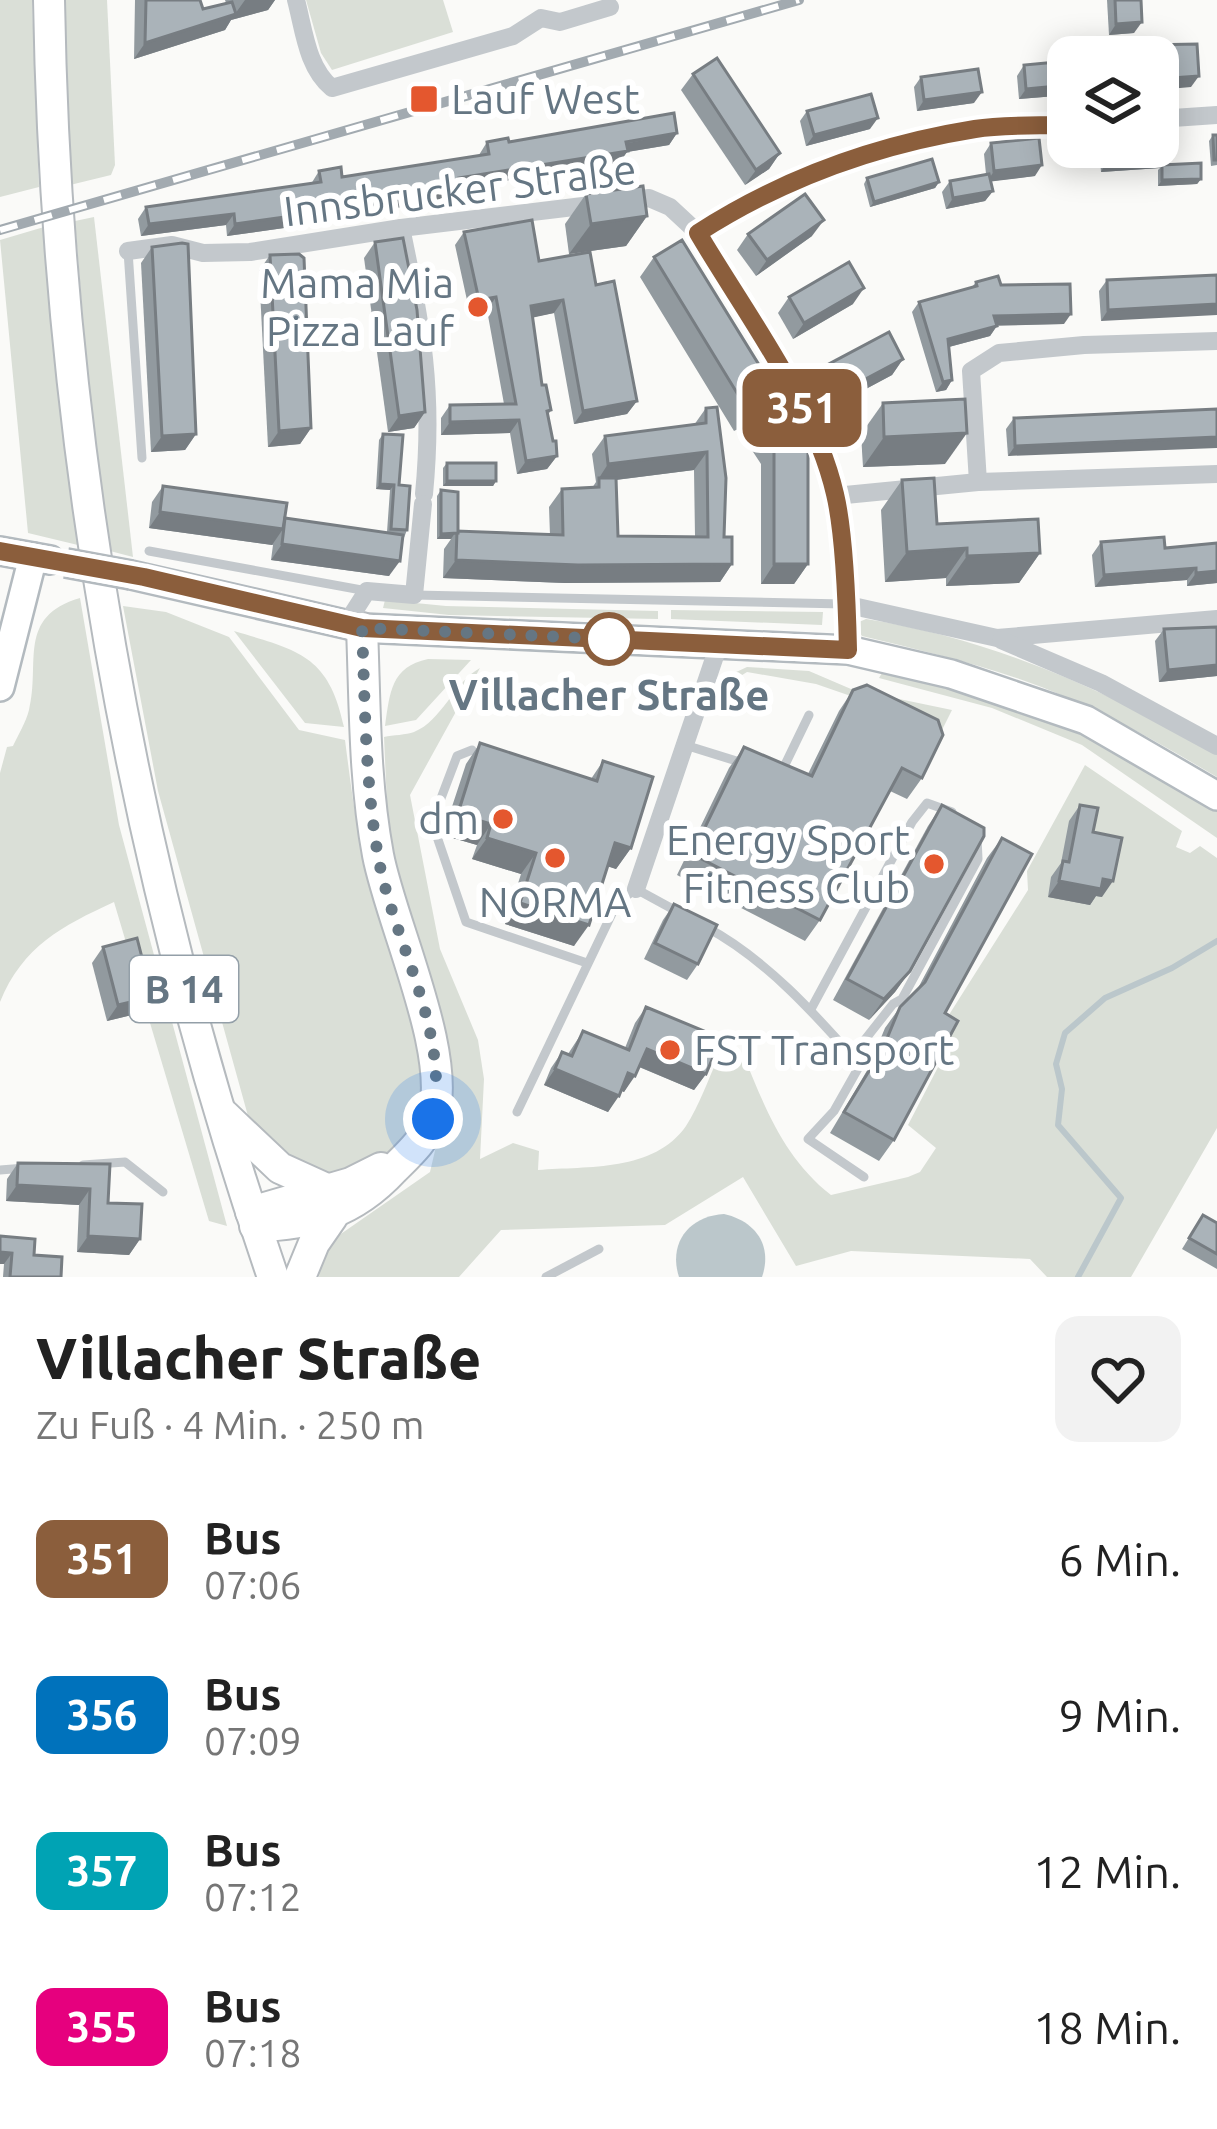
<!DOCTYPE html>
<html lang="de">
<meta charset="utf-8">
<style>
:root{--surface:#fff;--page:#f2f2f2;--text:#222;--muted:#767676}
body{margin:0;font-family:Ubuntu,sans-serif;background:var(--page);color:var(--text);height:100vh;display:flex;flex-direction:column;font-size:45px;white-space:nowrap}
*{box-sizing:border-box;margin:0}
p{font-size:39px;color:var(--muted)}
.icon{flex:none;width:66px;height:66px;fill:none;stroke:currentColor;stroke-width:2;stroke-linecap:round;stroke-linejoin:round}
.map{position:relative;height:1277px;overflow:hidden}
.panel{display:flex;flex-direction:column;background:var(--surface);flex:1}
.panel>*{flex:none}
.badge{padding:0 24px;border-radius:18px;font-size:42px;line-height:78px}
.tools{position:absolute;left:1047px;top:36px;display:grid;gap:24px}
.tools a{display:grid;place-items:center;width:132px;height:132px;border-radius:24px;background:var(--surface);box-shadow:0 6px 30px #0003;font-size:60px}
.you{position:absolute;width:60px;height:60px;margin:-30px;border:9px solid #fff;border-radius:50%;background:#1a73e8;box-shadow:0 0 0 18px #1a73e833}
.map>.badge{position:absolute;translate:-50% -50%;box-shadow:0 0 0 6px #fff}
.round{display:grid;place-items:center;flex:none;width:126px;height:126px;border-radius:24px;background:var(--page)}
.head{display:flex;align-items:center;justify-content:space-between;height:204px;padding:0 36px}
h1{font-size:57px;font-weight:800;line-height:90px}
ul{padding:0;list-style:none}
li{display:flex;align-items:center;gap:36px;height:156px;padding:0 36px}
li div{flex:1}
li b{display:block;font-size:45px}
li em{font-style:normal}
li .badge{min-width:132px;font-weight:700;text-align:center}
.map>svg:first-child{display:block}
.green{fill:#dadfd7}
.water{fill:#bbc7cb}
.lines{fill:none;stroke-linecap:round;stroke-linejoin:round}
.stream{stroke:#bbc7cb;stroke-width:6}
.secondary-casing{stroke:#b3babf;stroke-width:32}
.primary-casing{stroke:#b5babe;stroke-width:34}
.service{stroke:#c3c8cc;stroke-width:9}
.minor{stroke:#c3c8cc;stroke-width:18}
.secondary{stroke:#fff;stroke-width:27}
.primary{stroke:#fff;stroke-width:30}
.rail-casing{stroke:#a2aab0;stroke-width:10}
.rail{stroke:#fff;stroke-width:6;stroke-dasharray:18;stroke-linecap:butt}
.secondary-bridge-casing{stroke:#b3babf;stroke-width:32;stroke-linecap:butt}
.secondary-bridge{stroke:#fff;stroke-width:27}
.wall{fill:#929a9f;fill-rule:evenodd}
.shaded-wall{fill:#777d82}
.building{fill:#aab3b9;stroke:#777d82;stroke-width:3}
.line-casing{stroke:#fff;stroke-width:27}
.line{stroke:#8b5e3c;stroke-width:18}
.walk{stroke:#657683;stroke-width:12;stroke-dasharray:0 21.6}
.poi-dot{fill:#e4572e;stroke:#fff;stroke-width:4.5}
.stop-dot{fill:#fff;stroke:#8b5e3c;stroke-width:6}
.labels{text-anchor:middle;stroke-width:12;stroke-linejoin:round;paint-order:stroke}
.shield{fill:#fff;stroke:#939fa8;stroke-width:3}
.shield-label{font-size:39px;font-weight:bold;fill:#657683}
.poi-label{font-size:42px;fill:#657683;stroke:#fff;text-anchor:end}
.street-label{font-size:42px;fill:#657683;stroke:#fff}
.stop-label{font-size:42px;font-weight:bold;fill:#657683;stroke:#fff}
</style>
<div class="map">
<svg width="1217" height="1277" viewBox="0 0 1217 1277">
<rect width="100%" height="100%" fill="#fafaf8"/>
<g class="green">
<path d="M0,0H32L39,187L0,197Z"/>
<path d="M64,0H107L115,165L111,175L70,185Z"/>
<path d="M306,0H443L453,32L332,70L321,53Z"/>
<path d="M94,217L133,557L110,551L89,394L75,221Z"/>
<path d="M44,227L61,394L82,546L28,533L0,240Z"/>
<path d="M80,598L119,825L227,1226L209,1221L114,902C62,926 23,946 0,1002V773L7,747L13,746C18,735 26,722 29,710C41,663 16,617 80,598Z"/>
<path d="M385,600L446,606L658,611V619L449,615L383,608Z"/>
<path d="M123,606L166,612L229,637L299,730L345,740C352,794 359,852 375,904C398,980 464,1099 381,1160C366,1171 338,1174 320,1179L266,1148L248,1116L158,791Z"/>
<path d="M671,610L823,612L822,625L671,619Z"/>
<path d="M866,619C992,639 1107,690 1217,754V777C1169,749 1120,720 1068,698C1002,669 932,653 862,636L857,630L859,622Z"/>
<path d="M234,631C298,650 329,655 344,727L305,723Z"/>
<path d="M428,659L471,660L416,720L385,726C390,692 391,667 428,659Z"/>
<path d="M747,667L809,671L851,689L952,710L929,756L926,722L816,684L747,672L720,689L719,680Z"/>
<path d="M480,668L410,795L440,949L478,1040L484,1079L480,1159L513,1143L539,1151L538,1170C588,1166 654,1172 686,1126C699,1106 708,1080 718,1058L743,1054C765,1108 784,1158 831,1195L908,1177L920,1172L936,1148L908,1125L950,1044L940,1029L1028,890L1027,871L1085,765L1182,831L1176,847L1190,853L1200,846L1217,858V1128L1131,1277H1047L1030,1259L851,1251L796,1266L743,1177L665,1225L501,1230L459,1277H319L320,1265L335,1238L430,1172L448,1095L389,850L384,737C393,735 406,735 414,732C442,721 454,682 480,668Z"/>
<path d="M882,673L993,700L1123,751L1217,812V838L1082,745L992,708L879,678Z"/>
</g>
<path class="water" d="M724,1214C755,1221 773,1245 762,1277H679C668,1243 689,1216 724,1214Z"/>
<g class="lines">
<path class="stream" d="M1078,1277L1121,1198L1058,1125L1062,1089L1056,1064L1065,1033L1105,998L1172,968L1217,941"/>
<g class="secondary-casing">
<g id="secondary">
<path d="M0,551L50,560"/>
<path d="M131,575L362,628L848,650L951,674L1086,720L1217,796"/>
<path d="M0,687L33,557"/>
</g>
</g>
<g class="primary-casing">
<g id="primary">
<path d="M49,0C56,434 131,866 273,1277"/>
<path d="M224,1115L280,1168L324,1188"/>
<path d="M251,1212L351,1183L381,1168"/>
<path d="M255,1226C311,1225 354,1212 393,1170C408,1155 425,1140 432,1120C455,1058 391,924 378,855C364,780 365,703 362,628"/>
<path d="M300,1277L314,1243L332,1217"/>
</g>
</g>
<g class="service">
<path d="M128,251L142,458"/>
<path d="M149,551L367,591"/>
<path d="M414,595L844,604"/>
<path d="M685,745L743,763"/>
<path d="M472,750L457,756L432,822L466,922L587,963"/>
<path d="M781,773L809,715"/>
<path d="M706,927C766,959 815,1014 860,1065L834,1111L808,1139L864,1177"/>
<path d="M811,1009L912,822L927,803L952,812"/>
<path d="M852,1056L893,1004L902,999L978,859L977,837"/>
<path d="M517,1112L617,903L636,889L680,913"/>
<path d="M83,1165L125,1162L163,1192"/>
<path d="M0,1170L25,1168"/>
<path d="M546,1277L599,1249"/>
</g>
<g class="minor">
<path d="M296,0C304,30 307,68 332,88L513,36L541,18L560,22L610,7"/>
<path d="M1158,119L1217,115"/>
<path d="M401,228C422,326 434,392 424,494"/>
<path d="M698,233C782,179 876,144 975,129C1005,124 1037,126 1068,124"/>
<path d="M128,251L172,245L203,253L250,252L401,228L649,198L670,207L698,233L798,400L818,443L835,496L848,650"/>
<path d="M978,482L971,371L999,353L1084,345L1217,341"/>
<path d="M835,496L978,482L1217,474"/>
<path d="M844,604L997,638L1217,619"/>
<path d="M346,624L367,591L414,595L423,504"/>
<path d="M1001,640L1101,683L1217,746"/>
<path d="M636,889L719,644"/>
</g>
<use href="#secondary" class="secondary"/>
<use href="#primary" class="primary"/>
<g class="rail-casing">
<path id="rail" d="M0,230L799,0"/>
</g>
<use href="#rail" class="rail"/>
<g class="secondary-bridge-casing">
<path id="secondary-bridge" d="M66,563L131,575"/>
</g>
<use href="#secondary-bridge" class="secondary-bridge"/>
</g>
<g class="wall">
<path d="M135,0H200L203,9L226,3L225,0H275L268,10L231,20L225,30L134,59Z"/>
<path d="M1107,0H1141L1134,33L1109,35Z"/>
<path d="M1068,61V95L1019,99L1017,76L1024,65Z"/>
<path d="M693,74L780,153L769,169L745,185L681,90Z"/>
<path d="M921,77L974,103L917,111L914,87Z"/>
<path d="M807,111L870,129L806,146L800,121Z"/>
<path d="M677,133L669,145L627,152L619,163L459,188L452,198L339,218L338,210L291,217L284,228L227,236L226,225L141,236L138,219L146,207L311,184L319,171L342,177L479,155L487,142Z"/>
<path d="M1213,135H1217V165L1211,166L1209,141Z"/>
<path d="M991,143L1035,176L991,181L993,191L985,201L946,209L942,192L950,181L986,174L984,154Z"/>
<path d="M1158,147L1166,162L1164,165L1201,179L1197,184L1158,186V170L1160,168L1101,172L1099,148Z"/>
<path d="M867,178L939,182L935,188L870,207L864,184Z"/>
<path d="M586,194L647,216L626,246L569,254L565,224Z"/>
<path d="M464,232L596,285L637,401L627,414L574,424L554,313L533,317L542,385L551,410L548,415L557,456L547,469L517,474L510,433L441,435V418L450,405L504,404L487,310L470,314L455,245Z"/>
<path d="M748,234L812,236L756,276L737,250Z"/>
<path d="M375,242L425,412L414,428L388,432L364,258Z"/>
<path d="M152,247L196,434L185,450L151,452L141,263Z"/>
<path d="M270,255L311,428L300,444L268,447L259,271Z"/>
<path d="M654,257L777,394L808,564L794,584H761V464L738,429L734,431L640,277Z"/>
<path d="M1217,275L1101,321L1099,291L1107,280Z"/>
<path d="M976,282L1001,285L1064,324L997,325L990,336L949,347L952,380L946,390L936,392L912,312L919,302L972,287Z"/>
<path d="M789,297L853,304L793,339L778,313Z"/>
<path d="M903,359L892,375L832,407L818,380L829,364Z"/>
<path d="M883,403L945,464L863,467L861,434Z"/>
<path d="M706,408L724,537L732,564L720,582L565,583L443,578L444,549L451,539H437V496L441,490L458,531L550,535L549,507L562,489L592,488L596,482L592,454L605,436L694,425ZM694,470L695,536H618L616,480Z"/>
<path d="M1217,409L1008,456L1006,429L1014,418Z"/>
<path d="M383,434L399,485L407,530L389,576L271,560L273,545L149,528L152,502L163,486L285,518L387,532L390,490L376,489L379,440Z"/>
<path d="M447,463L496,481L493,486H443V468Z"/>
<path d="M902,480L937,524L1040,553L1019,583L946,586V578L885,582L881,510Z"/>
<path d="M1101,542L1165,548L1217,543V583L1187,586V580L1095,587L1092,555Z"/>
<path d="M1217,627V676L1159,682L1155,641L1164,629Z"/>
<path d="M853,690L922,778L907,799L890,791L820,920L805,941L677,875L729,768L744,747L808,774L839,711Z"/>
<path d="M480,743L591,779L603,761L631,848L616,869L608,866L574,946L505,924L521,874L472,859L477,845L446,836L444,831L466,764Z"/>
<path d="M942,805L910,971L895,992L869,1020L833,1000L928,826Z"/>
<path d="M1080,805L1093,832L1102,897L1096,896L1090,905L1048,897L1051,877L1061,863L1069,821Z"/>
<path d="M1002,838L945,1013L894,1140L879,1161L830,1133L868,1069L885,1028L900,1007L917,990L987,858Z"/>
<path d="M674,904L698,964L687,980L644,959L663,920Z"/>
<path d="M103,947L152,997L140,1013L107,1021L92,963Z"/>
<path d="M646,1007L706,1074L694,1090L639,1067L624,1092L621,1090L608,1112L544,1085L551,1068L562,1052L568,1054L583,1031L625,1048L635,1023Z"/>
<path d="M18,1163L110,1164L108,1203L140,1239L129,1255L77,1252L79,1205L6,1201L7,1179Z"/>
<path d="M1203,1215L1217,1223V1269L1182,1249Z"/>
<path d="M0,1236L61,1277H3L4,1264H0Z"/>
</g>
<g class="shaded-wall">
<path d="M245,0H275L268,10L231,20L225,30L134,59L145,43L235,14Z"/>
<path d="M1142,22L1134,33L1109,35L1116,24Z"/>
<path d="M1199,76L1191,87L1158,90V79Z"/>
<path d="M1068,85V95L1019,99L1026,89Z"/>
<path d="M982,92L974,103L917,111L924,100Z"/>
<path d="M878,118L870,129L806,146L814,135Z"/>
<path d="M677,133L669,145L627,152L619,163L459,188L452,198L339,218L347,206L459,178Z"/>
<path d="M780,153L769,169L745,185L756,170Z"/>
<path d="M1166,162L1162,168V165L1160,168L1101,172L1104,166Z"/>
<path d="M1042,165L1035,176L987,182L994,171Z"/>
<path d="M1201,179L1197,184L1158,186L1162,180Z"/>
<path d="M939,182L935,188L870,207L874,202Z"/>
<path d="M993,191L985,201L946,209L953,198Z"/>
<path d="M346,198L338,210L291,217L284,228L227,236L235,224L290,206Z"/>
<path d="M234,214L226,225L141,236L149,224Z"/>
<path d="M647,216L626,246L569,254L591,224Z"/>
<path d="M824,220L812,236L756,276L767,260Z"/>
<path d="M864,288L853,304L793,339L804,323Z"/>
<path d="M496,297L487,310L470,314L479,300Z"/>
<path d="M563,300L554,313L522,320L531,306Z"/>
<path d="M1217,304V315L1101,321L1108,310Z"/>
<path d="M1071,314L1064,324L987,326L994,316Z"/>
<path d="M997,326L990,336L941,349L948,339Z"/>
<path d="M903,359L892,375L832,407L843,391Z"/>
<path d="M952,380L946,390L936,392L943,382Z"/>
<path d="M637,401L627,414L574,424L583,411Z"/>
<path d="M425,412L414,428L388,432L399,416Z"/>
<path d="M519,420L510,433L441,435L450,422Z"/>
<path d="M311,428L300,444L268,447L279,431Z"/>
<path d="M967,433L945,464L863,467L884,437Z"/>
<path d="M196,434L185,450L151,452L162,436Z"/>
<path d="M1217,437V448L1008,456L1015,446Z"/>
<path d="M707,452L694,470L599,482V478L608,464Z"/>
<path d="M557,456L547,469L517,474L526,461Z"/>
<path d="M447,481H496L493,486H443Z"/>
<path d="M380,484L394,485L390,490L376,489Z"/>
<path d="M160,512L283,529L272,545L149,528Z"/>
<path d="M455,533L451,539H437L441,534Z"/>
<path d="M282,544L400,561L389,576L271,560Z"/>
<path d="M967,548L946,578L885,582L907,552Z"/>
<path d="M1040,553L1019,583L946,586L967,556Z"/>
<path d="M456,560L732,564L720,582L565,583L443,578Z"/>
<path d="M774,564H808L794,584H761Z"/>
<path d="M1196,568L1187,580L1095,587L1104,575Z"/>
<path d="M1217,571V583L1187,586L1196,573Z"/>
<path d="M1217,665V676L1159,682L1168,670Z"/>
<path d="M461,815L491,824L477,845L446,836Z"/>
<path d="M487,838L536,853L521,874L472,859Z"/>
<path d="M615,843L631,848L616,869L600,864Z"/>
<path d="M1103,879L1113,881L1102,897L1096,896L1090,905L1048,897L1059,881Z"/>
<path d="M520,903L589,925L574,946L505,924Z"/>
<path d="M910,971L895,992L869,1020L884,999Z"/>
<path d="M152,997L140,1013L107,1021L118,1005Z"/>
<path d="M647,1049L706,1074L694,1090L635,1065Z"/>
<path d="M555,1069L619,1096L608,1112L544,1085Z"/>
<path d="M628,1073L635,1076L624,1092L617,1089Z"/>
<path d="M17,1185L90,1189L79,1205L6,1201Z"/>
<path d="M88,1236L140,1239L129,1255L77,1252Z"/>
<path d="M0,1252L12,1253L4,1264H0Z"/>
</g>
<g class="building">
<path d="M146,0H200L203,9L232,2L236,14L145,43Z"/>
<path d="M1115,0H1141L1142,22L1116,24Z"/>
<path d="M1197,44L1199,76L1158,79V57H1148L1147,45Z"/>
<path d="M717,58L780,153L756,170L693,74Z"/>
<path d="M1068,61V85L1026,89L1024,65Z"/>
<path d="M978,69L982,92L924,100L921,77Z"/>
<path d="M871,94L878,118L814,135L807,111Z"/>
<path d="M674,113L677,133L626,142L628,151L459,178L461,186L347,206L346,198L290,206L292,216L235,224L234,214L149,224L146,207L321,182L319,171L341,167L342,177L489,154L487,142L508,138L509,142Z"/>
<path d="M1213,135H1217V160H1214Z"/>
<path d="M1039,138L1042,165L994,171L991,143Z"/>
<path d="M1158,138H1164L1166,162L1104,166L1103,147H1158Z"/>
<path d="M932,159L939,182L874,202L867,178Z"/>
<path d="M1201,163V179L1162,180V165Z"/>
<path d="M989,174L993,191L953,198L950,181Z"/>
<path d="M643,186L647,216L591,224L586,194Z"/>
<path d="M805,194L824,220L767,260L748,234Z"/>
<path d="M532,220L539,261L590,252L596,285L614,281L637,401L583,411L563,300L531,306L542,385H546L551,410L547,411L553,441H556L557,456L526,461L519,420L450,422V405L516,404L496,297L479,300L464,232Z"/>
<path d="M403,238L417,310L425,412L399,416L375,242Z"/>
<path d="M682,240L777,394L788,419L804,443H808V564H774V445L751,409L748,411L654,257Z"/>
<path d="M182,243L188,244L196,434L162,436L152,247Z"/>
<path d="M299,254L304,258L311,428L279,431L270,255Z"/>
<path d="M849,262L864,288L804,323L789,297Z"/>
<path d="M1217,275V304L1108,310L1107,280Z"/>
<path d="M998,276L1001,285L1070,284L1071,314L994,316L997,326L948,339L952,380L943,382L919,302L977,286L976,282Z"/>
<path d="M889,332L903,359L843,391L829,364Z"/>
<path d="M965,399L967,433L884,437L883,403Z"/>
<path d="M717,407L726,478L724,537H732V564L578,565L456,560L457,531L563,535L562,489L599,487V478H616L618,536L708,537L707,452L608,464L605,436L706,423V408Z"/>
<path d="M1217,409V437L1015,446L1014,418Z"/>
<path d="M383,434L403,435L399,485L410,486L407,530L391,529L394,485L380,484Z"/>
<rect x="447" y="463" width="49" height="18"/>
<path d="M934,478L937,524L1038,519L1040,553L967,556V548L907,552L902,480Z"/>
<path d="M163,486L287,503L283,529L160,512Z"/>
<path d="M441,490L458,492V533L441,534Z"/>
<path d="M285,518L403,535L400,561L282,544Z"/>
<path d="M1164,537L1165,548L1217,543V571L1196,573V568L1104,575L1101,542Z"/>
<path d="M1217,627V665L1168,670L1164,629Z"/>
<path d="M867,685L938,720L943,735L922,778L902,768L820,920L692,854L744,747L812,776L853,690Z"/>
<path d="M480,743L597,781L603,761L653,777L631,848L615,843L589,925L520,903L536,853L487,838L491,824L461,815L459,810Z"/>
<path d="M942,805L984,828V836L910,971L884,999L847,979Z"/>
<path d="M1080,805L1098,808L1093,832L1122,838L1113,881L1103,879L1101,889L1059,881L1063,861L1069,862Z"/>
<path d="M1002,838L1032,854L945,1013L958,1021L894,1140L844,1112L883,1048L900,1007L925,982Z"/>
<path d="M674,904L717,925L698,964L655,943Z"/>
<path d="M137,938L152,997L118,1005L103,947Z"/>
<path d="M646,1007L721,1038L706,1074L647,1049L635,1076L628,1073L619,1096L555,1069L562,1052L572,1056L583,1031L629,1050Z"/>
<path d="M18,1163L110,1164L108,1203L142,1204L140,1239L88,1236L90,1189L17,1185Z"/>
<path d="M1203,1215L1217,1223V1254L1189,1238Z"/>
<path d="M0,1236L35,1239L34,1255L62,1257L61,1277H10L12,1253L0,1252Z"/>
</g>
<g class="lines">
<g class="line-casing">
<path id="line" d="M0,551L144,577L362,628L848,650C847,606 845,536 835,494C814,403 745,313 698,233C782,179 875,145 975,129C1005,124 1037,126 1068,125"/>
</g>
<use href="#line" class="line"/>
<path class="walk" d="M433,1119C450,1026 391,940 377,850C365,776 365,702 362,628L609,639"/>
</g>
<g class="poi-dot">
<rect x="409" y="84" width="30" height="30" rx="6"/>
<circle cx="478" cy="307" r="12"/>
<circle cx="503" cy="819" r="12"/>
<circle cx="555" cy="858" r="12"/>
<circle cx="934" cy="864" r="12"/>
<circle cx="670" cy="1050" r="12"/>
</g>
<circle class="stop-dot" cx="609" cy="639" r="24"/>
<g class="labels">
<rect class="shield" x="130" y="956" width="108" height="66" rx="9"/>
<g class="shield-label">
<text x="184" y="1003">B 14</text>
</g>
<g class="poi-label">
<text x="451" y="114" text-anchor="start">Lauf West</text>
<text x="454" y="298">Mama Mia<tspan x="454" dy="48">Pizza Lauf</tspan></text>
<text x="479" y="834">dm</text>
<text x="910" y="855">Energy Sport<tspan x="910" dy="48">Fitness Club</tspan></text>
<text x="555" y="917" text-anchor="middle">NORMA</text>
<text x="694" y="1065" text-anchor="start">FST Transport</text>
</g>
<g class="street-label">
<text transform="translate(460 190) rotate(-7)" y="15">Innsbrucker Straße</text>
</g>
<g class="stop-label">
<text x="609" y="710">Villacher Straße</text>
</g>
</g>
</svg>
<div class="tools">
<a><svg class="icon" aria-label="layers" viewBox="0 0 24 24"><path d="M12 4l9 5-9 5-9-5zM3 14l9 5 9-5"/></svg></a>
</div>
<div class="you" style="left:433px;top:1119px"></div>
<b class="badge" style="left:802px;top:408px;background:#8b5e3c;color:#fff">351</b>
</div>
<section class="panel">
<div class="head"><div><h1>Villacher Straße</h1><p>Zu Fuß · 4 Min. · 250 m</p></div><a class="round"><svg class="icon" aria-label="heart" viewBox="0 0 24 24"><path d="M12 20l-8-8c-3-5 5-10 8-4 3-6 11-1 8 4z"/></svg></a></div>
<ul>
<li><span class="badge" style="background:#8b5e3c;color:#fff">351</span><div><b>Bus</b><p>07:06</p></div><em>6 Min.</em></li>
<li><span class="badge" style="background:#0072bc;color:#fff">356</span><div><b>Bus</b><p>07:09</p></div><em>9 Min.</em></li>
<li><span class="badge" style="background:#00a3b4;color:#fff">357</span><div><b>Bus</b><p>07:12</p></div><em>12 Min.</em></li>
<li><span class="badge" style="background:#e6007e;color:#fff">355</span><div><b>Bus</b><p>07:18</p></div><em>18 Min.</em></li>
</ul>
</section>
